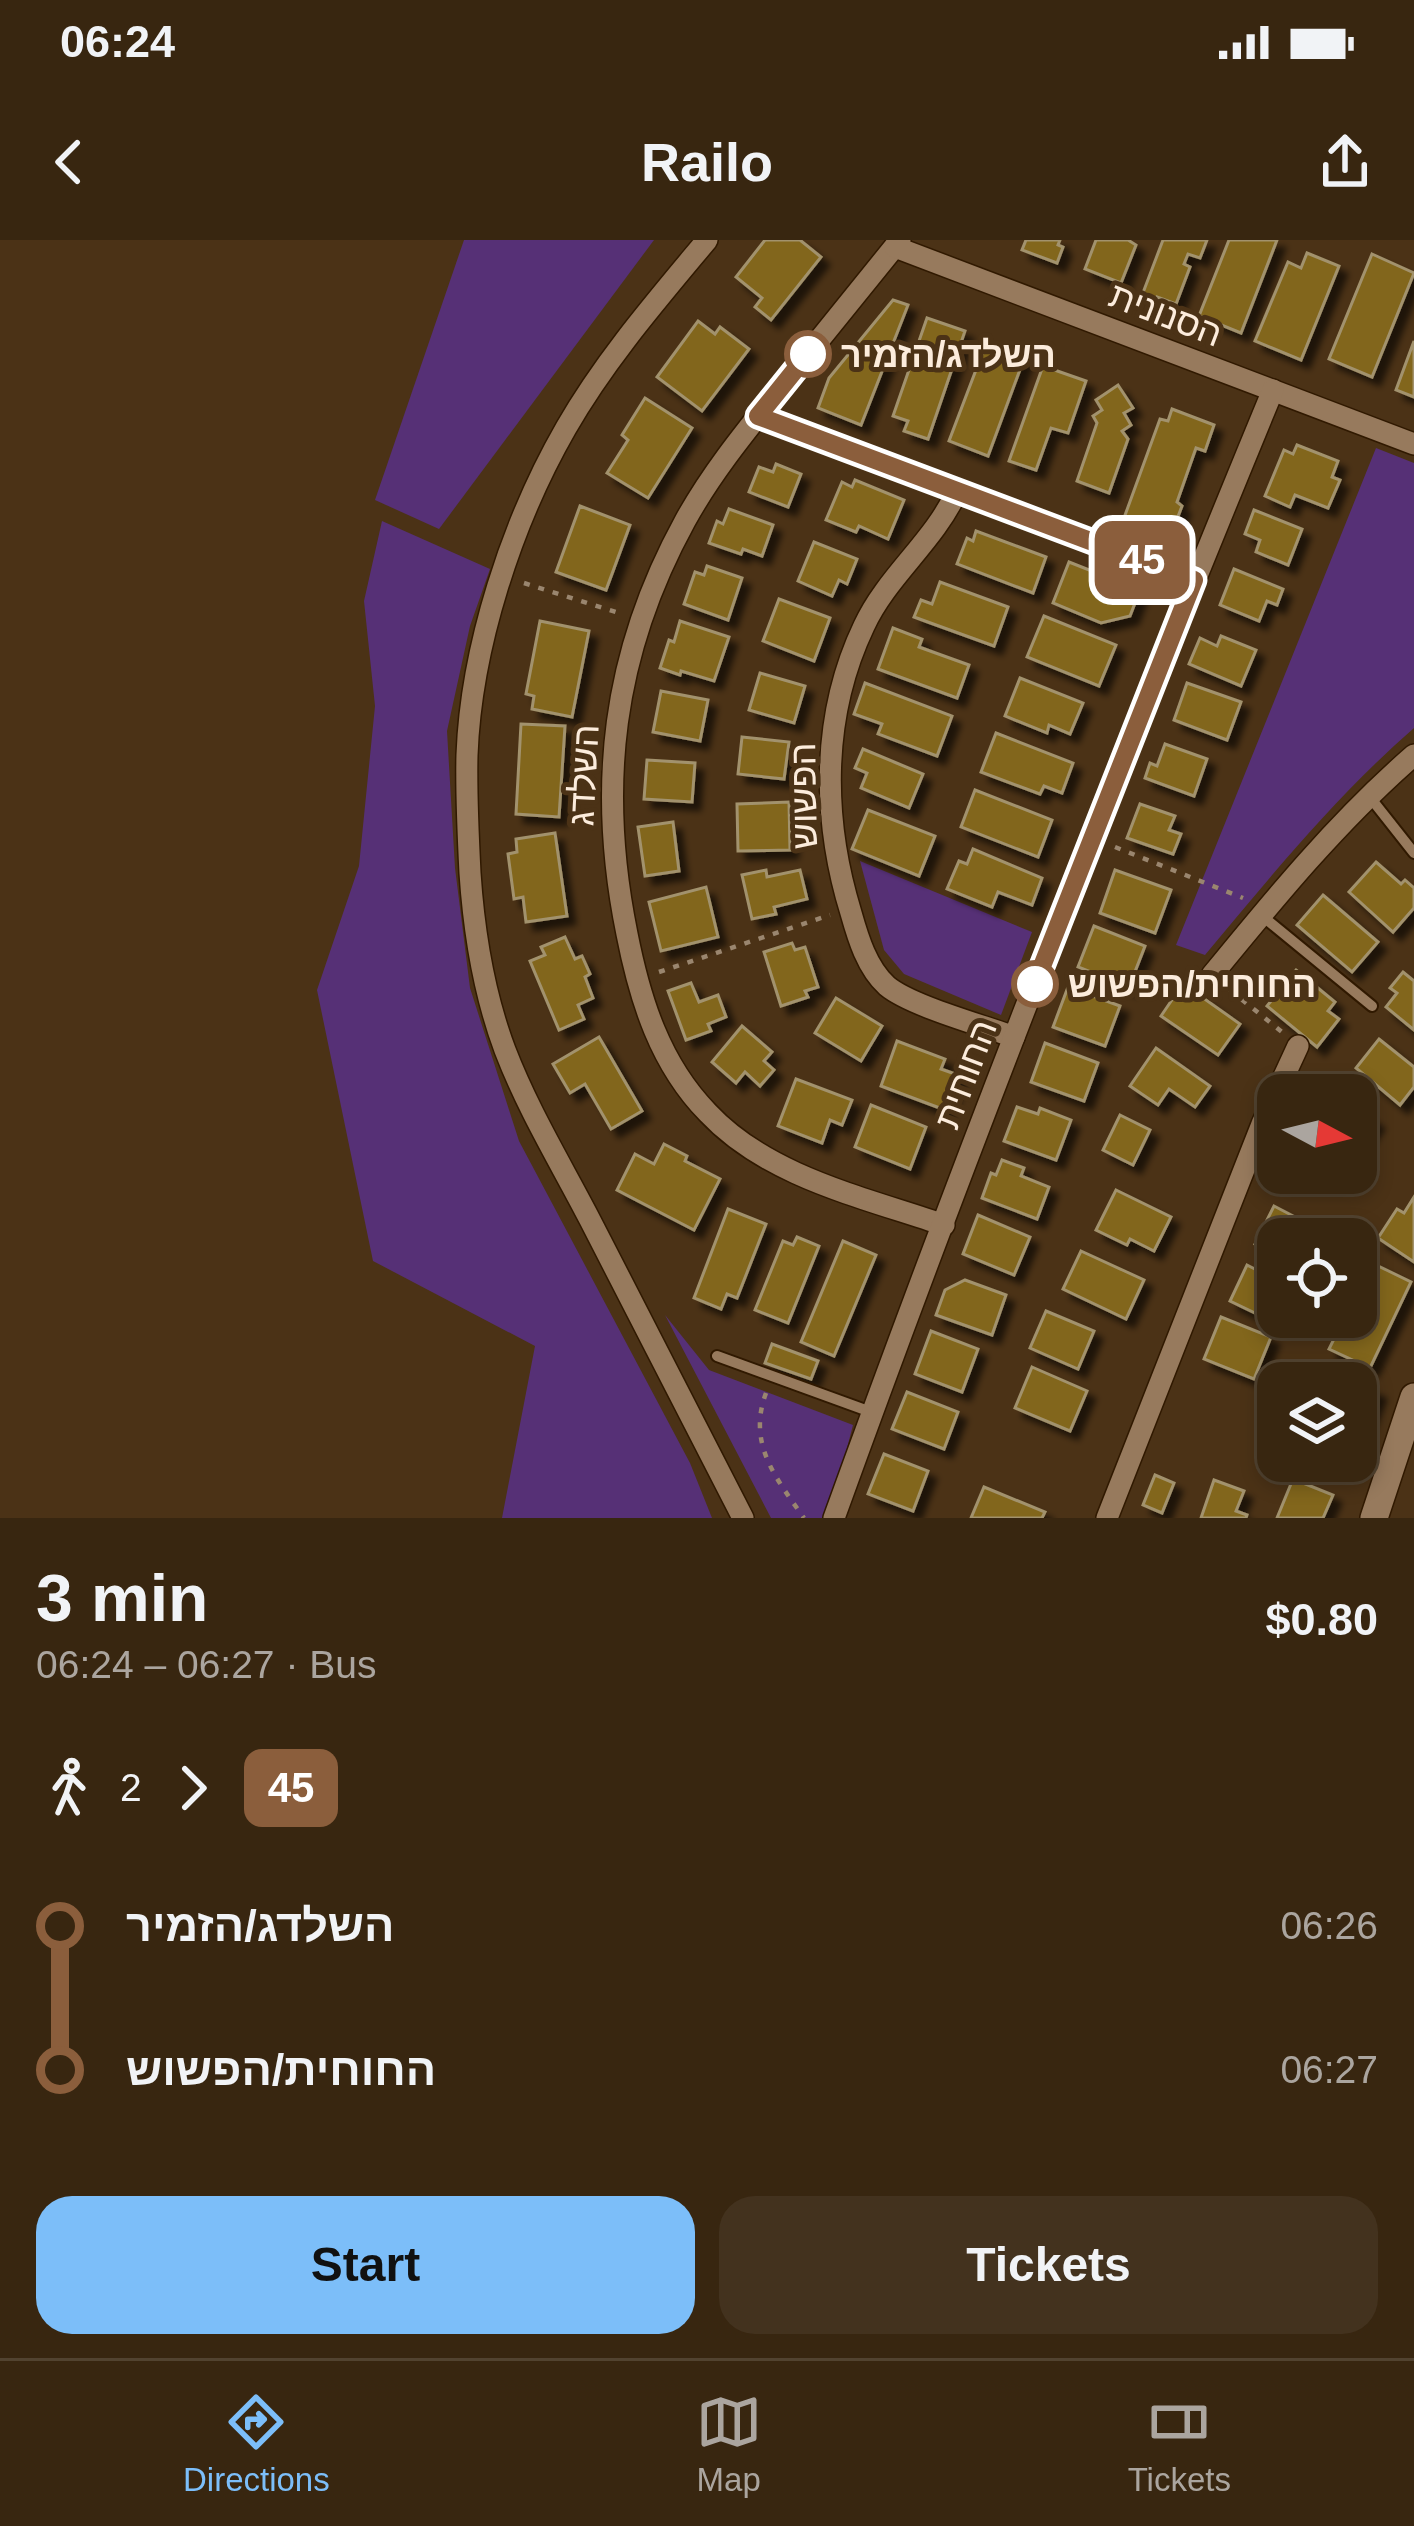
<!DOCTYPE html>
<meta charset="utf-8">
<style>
:root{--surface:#382610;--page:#43321e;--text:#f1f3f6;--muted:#aba59f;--line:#524330;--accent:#7cbef9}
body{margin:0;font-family:Helvetica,"Noto Sans Hebrew",sans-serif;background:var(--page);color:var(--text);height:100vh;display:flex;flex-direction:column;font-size:45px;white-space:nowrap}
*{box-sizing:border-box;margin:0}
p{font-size:39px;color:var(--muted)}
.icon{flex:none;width:66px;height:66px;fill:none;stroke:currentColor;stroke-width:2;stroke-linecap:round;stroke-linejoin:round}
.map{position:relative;height:1278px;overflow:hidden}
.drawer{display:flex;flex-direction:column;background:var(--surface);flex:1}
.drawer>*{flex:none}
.badge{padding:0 24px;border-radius:18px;font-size:42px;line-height:78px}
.needle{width:78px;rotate:97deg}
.tools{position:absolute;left:1257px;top:834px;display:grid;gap:24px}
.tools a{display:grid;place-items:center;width:120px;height:120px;border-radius:24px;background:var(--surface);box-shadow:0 6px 18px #0003,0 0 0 3px var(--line);font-size:60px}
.map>.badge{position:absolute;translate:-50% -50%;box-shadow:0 0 0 6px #fff}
.legs{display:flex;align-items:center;gap:18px;height:132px;padding:0 36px;font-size:39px}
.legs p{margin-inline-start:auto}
.overview{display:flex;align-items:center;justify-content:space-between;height:204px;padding:0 36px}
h1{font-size:66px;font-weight:600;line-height:90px}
.cta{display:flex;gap:24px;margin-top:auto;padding:24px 36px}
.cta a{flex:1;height:138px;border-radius:36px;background:var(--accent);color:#111;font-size:48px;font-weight:600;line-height:138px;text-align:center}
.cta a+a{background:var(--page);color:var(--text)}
ul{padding:0 36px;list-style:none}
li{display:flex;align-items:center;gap:42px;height:144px;font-size:45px}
li i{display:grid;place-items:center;width:18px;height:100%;margin:0 15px;background:currentColor}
li i::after{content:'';width:30px;height:30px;margin:-15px;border:9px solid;border-radius:50%;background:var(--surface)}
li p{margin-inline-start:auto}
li:first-child i{background:linear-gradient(#0000 50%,currentColor 0)}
li:last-child i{background:linear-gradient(currentColor 50%,#0000 0)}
.status{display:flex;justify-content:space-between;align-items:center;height:84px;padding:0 60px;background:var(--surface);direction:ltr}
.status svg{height:33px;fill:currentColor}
header{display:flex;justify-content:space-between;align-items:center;height:156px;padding:0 36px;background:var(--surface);font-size:54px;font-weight:600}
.tabs{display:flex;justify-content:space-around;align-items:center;height:168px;border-top:3px solid var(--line);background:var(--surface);font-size:33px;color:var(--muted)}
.tabs a{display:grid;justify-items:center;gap:6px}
.tabs .active{color:var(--accent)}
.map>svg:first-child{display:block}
.green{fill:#563076}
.building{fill:#82661b;stroke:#a2926d;stroke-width:3;filter:url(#shadow)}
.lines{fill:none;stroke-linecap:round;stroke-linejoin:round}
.service-casing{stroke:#301900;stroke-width:14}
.minor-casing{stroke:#301900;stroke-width:24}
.tertiary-casing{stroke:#301900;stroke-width:30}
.path{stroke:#9a866f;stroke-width:4.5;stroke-dasharray:6 9;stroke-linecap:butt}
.service{stroke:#977a5d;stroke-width:10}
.minor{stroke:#977a5d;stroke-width:21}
.tertiary{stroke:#977a5d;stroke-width:27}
.line-1-casing{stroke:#fff;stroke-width:27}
.line-1{stroke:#8b5e3c;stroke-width:18}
.stop-1-dot{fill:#fff;stroke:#8b5e3c;stroke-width:6}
.labels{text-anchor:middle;stroke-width:10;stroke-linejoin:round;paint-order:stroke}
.street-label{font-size:36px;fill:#fcecdc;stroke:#4b3216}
.stop-label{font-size:36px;font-weight:bold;fill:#fcecdc;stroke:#4b3216;text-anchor:start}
</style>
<div class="status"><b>06:24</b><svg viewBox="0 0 49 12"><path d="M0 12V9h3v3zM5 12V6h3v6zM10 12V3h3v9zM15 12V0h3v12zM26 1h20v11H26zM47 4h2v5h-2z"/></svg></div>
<header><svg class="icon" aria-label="back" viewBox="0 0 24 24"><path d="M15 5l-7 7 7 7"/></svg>Railo<svg class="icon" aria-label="share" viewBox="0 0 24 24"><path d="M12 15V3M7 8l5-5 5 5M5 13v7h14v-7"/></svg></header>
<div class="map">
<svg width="1414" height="1278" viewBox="0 0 1414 1278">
<defs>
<filter id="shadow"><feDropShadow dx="8" dy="8" stdDeviation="3" flood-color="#0009"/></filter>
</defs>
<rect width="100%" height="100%" fill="#4b3216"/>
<g class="green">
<path d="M464,0H654L439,289L375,260Z"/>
<path d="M1376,208L1414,223V488C1336,556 1271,636 1205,715L1176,705Z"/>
<path d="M382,281L490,329L470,386L447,491L455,628L470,748L519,901L690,1223L712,1278H502L535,1106L373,1021L317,750L359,626L375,466L364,361Z"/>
<path d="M860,621L1032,692L1001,775L904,734L884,710Z"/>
<path d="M665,1075L709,1130L853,1185L829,1278H771Z"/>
</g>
<g class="building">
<path d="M765,0H800L821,17L771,80L755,67L762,58L736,37Z"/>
<path d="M1026,0H1060L1058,5L1063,7L1057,23L1022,10Z"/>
<path d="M1096,0H1128L1136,5L1121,43L1085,29Z"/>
<path d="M1163,0H1207L1200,18L1188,14L1184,24L1190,27L1176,64L1157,57L1155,63L1141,58Z"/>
<path d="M1229,0H1277L1241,93L1199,76Z"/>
<path d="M1307,13L1339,26L1301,120L1255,101L1288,22L1301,28Z"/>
<path d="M1372,14L1414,33L1372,137L1329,119Z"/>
<path d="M893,60L908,65L861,185L818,168L829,138Z"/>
<path d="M927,78L965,91L928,199L904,191L908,181L893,176Z"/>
<path d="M698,81L715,94L720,87L749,109L702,171L657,137Z"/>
<path d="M987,101L1025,116L988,216L949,201Z"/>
<path d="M1414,101V157L1396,150Z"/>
<path d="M1043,126L1086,141L1068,193L1051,188L1036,230L1009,221Z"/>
<path d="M1118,145L1133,168L1124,173L1131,185L1122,191L1128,199L1109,253L1077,241L1097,183L1093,176L1102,170L1096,160Z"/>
<path d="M645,158L692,188L648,258L607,233L628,200L622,195Z"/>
<path d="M1172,169L1214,185L1205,211L1196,208L1177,262L1182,266L1174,287L1157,281L1153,290L1124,278L1160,179L1168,181Z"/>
<path d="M1297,205L1338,221L1332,237L1340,240L1328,268L1295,255L1290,267L1265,256L1284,210L1293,214Z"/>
<path d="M776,224L801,234L788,267L749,252L759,227L773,232Z"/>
<path d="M855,240L904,260L888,299L859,286L856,292L826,280L842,242L852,247Z"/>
<path d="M580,266L630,285L606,350L556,332Z"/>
<path d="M729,269L773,285L762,316L743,309L741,314L709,303L717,281L723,284Z"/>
<path d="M1254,270L1302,289L1288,325L1256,312L1260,300L1245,294Z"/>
<path d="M976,291L1046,317L1033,353L957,324L967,298L973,301Z"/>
<path d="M814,302L857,319L847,344L839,340L832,356L798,341Z"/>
<path d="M1069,322L1140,350L1130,376L1101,383L1053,363Z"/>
<path d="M707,326L742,338L728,380L684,364L695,332L704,335Z"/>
<path d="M1234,329L1283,349L1277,365L1267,361L1259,381L1220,365Z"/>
<path d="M940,342L1008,367L994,406L914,377L921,360L932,364Z"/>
<path d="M779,359L830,378L814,421L763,401Z"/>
<path d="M1044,376L1116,405L1099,446L1027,417Z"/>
<path d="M540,381L589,391L572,477L532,469L534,456L526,454Z"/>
<path d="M680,381L729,397L714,441L681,431L680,435L660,428L669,400L674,402Z"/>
<path d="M893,388L922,399L919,407L969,425L957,458L878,429Z"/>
<path d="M1221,396L1256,410L1241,446L1189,424L1200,398L1217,406Z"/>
<path d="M760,433L805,446L794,483L749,470Z"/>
<path d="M1020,438L1083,463L1070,494L1049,485L1047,493L1005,476Z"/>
<path d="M865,443L952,476L937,516L878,494L882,484L854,474Z"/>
<path d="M1187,443L1241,462L1227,500L1174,480Z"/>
<path d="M661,451L708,460L700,501L653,492Z"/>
<path d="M521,484L565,486L559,577L516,574Z"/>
<path d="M996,493L1073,523L1062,553L1044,546L1040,554L981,532Z"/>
<path d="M742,497L789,502L784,539L738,534Z"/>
<path d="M1165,504L1207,519L1194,556L1145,538L1150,523L1157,526Z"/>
<path d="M863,509L923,534L909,568L861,548L867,533L855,528Z"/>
<path d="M647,520L695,523L692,562L644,559Z"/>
<path d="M975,550L1052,580L1038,617L961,587Z"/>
<path d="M789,562L790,610L738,611L737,564Z"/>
<path d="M1140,564L1175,576L1169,590L1181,594L1173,614L1127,598Z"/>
<path d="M868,570L935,596L919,636L852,609Z"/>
<path d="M673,582L679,631L645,636L638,587Z"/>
<path d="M555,593L567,676L526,682L523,657L514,659L508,614L517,612L516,599Z"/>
<path d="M973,609L1042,638L1032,665L998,652L992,667L947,649L959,621L967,624Z"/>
<path d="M1376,622L1401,644L1405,640L1414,648V668L1393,692L1349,652Z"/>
<path d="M766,630L767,637L800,630L807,659L774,667L776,674L752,679L742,635Z"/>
<path d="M1115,630L1171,650L1155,693L1100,673Z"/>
<path d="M706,647L718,697L661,711L649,662Z"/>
<path d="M1323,655L1378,702L1352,732L1297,685Z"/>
<path d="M1094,686L1145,706L1129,747L1078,727Z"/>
<path d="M565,697L575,719L582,716L590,734L585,737L593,758L578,765L584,779L559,790L530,721L545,715L541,707Z"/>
<path d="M792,703L795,710L805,707L818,747L805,751L808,757L781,766L764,712Z"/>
<path d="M1296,730L1335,762L1328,771L1339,779L1317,807L1267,766Z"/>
<path d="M1403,732L1414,741V790L1386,767L1397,753L1390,748Z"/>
<path d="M691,743L699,762L718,755L726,777L708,784L711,791L686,800L668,751Z"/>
<path d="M1068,747L1120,766L1105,806L1053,787Z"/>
<path d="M1180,748L1196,759L1199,755L1240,784L1218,815L1161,776Z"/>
<path d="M836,758L882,786L861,821L815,793Z"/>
<path d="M742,786L772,812L764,821L774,830L760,846L745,832L736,843L712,822Z"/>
<path d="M599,797L642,871L611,889L585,844L570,853L553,824Z"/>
<path d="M1379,799L1414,827V847L1400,865L1356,828Z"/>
<path d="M897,801L945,819L941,829L958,835L945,870L881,846Z"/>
<path d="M1045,803L1098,823L1084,861L1031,842Z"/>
<path d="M1156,808L1210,846L1195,867L1169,849L1158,865L1130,846Z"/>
<path d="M796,839L852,860L842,885L830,880L822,903L778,886Z"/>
<path d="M871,865L926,887L910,929L855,907Z"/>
<path d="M1017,867L1038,874L1040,868L1071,880L1056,920L1004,901Z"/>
<path d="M1356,867L1376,881L1356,910Z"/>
<path d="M1120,875L1150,890L1133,925L1103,910Z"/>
<path d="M664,904L687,916L685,921L720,939L694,990L617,950L635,914L654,924Z"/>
<path d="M1002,920L1024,928L1021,936L1049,947L1037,979L982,958L991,933L996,935Z"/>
<path d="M1116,950L1171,977L1154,1011L1130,999L1127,1005L1096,990Z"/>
<path d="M1414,957V1022L1378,998L1397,969L1404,973Z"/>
<path d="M1274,966L1320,990L1315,999H1278V1015L1255,1004Z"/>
<path d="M728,969L766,984L737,1058L727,1054L721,1069L694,1058Z"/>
<path d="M978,975L1030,997L1014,1035L963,1014Z"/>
<path d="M797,997L819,1006L788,1083L755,1070L783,1001L793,1005Z"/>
<path d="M843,1001L876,1015L834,1116L801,1102Z"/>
<path d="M1081,1011L1144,1040L1126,1079L1063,1049Z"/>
<path d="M1370,1022L1411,1042L1370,1128L1329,1109L1339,1089L1348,1093L1367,1053L1357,1049Z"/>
<path d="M1247,1025L1278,1041L1279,1077L1276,1083L1230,1061Z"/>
<path d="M965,1040L1006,1055L992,1095L936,1075L945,1050Z"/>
<path d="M1046,1071L1094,1091L1078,1129L1030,1108Z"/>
<path d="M1221,1077L1271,1097L1254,1139L1204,1119Z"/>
<path d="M931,1091L978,1109L962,1152L915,1134Z"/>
<path d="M772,1104L818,1121L811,1139L765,1123Z"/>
<path d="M1032,1127L1087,1151L1070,1191L1015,1168Z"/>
<path d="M1326,1131L1378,1151L1356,1208V1143H1321Z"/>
<path d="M907,1152L958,1172L944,1209L892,1189Z"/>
<path d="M884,1214L928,1231L913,1271L868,1254Z"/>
<path d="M1155,1235L1174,1243L1162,1273L1143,1265Z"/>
<path d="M1293,1239L1333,1255L1323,1278H1277Z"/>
<path d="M1214,1240L1244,1251L1236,1271L1247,1275L1246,1278H1201Z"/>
<path d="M984,1247L1045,1272L1042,1278H971Z"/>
</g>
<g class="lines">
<g class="service-casing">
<g id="service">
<path d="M1369,556L1414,613"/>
<path d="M1261,675L1372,766"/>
<path d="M717,1116L871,1172"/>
</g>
</g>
<g class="minor-casing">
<g id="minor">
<path d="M707,0C657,60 605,120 566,188C512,282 471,407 467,515C466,555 468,594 470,633C474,693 484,754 505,810C528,870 561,924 590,980C641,1079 692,1179 743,1278"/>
<path d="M900,0C862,47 824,94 786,141C750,186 713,230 685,281C612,414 597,547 627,694C640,760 660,824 708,873C768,937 863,957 944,985"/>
<path d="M895,7L1414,204"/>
<path d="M758,176L1194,340"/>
<path d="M957,251C934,302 887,336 864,386C821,476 822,579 851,673C858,698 867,728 887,746C911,766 982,785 1014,797"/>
<path d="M1212,735C1275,658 1338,581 1414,515"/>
<path d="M834,1278C971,899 1119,523 1273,150"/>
<path d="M1107,1278L1262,884L1298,806"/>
</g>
</g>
<g class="tertiary-casing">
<path id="tertiary" d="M1374,1278L1414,1157"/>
</g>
<g class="path">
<path d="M524,343L622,374"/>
<path d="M1115,607L1243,658"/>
<path d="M659,732L830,675"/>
<path d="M1230,750L1282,792"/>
<path d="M766,1153C747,1204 776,1238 804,1278"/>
</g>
<use href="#service" class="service"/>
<use href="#minor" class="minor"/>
<use href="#tertiary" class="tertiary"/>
</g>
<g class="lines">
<g class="line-1-casing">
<path id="line-1" d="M808,114L758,176L1194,340L1035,744"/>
</g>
<use href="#line-1" class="line-1"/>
</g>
<g class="stop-1-dot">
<circle cx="808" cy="114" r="21"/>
<circle cx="1035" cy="744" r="21"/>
</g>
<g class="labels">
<g class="street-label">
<text transform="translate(1166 74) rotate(21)" y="13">הסנונית</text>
<text transform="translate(583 535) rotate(-87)" y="13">השלדג</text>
<text transform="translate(803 556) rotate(-91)" y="13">הפשוש</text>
<text transform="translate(965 834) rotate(-69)" y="13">החוחית</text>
</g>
<g class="stop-label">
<text x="841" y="127">השלדג/הזמיר</text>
<text x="1068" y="757">החוחית/הפשוש</text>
</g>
</g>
</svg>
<div class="tools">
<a><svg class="needle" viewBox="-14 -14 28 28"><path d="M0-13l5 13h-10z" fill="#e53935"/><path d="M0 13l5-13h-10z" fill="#aba59f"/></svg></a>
<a><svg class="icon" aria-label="locate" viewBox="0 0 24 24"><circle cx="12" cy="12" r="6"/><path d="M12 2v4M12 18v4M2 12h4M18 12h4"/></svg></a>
<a><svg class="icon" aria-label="layers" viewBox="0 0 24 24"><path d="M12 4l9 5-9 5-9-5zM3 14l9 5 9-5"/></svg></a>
</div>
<b class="badge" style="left:1142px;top:320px;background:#8b5e3c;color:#fff">45</b>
</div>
<section class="drawer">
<div class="overview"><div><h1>3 min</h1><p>06:24 – 06:27 · Bus</p></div><b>$0.80</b></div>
<div class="legs"><svg class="icon" aria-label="walk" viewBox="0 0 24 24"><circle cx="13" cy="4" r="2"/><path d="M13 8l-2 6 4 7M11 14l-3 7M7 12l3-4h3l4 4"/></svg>2<svg class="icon" aria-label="forward" viewBox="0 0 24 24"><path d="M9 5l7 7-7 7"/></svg><b class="badge" style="background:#8b5e3c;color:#fff">45</b></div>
<ul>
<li><i style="color:#8b5e3c"></i><b>השלדג/הזמיר</b><p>06:26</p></li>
<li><i style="color:#8b5e3c"></i><b>החוחית/הפשוש</b><p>06:27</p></li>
</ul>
<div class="cta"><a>Start</a><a>Tickets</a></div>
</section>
<nav class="tabs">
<a class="active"><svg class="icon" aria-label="directions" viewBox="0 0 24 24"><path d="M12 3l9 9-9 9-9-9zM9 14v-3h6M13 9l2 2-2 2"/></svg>Directions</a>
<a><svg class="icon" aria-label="map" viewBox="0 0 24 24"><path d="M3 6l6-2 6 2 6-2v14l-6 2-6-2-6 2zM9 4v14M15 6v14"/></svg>Map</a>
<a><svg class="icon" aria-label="tickets" viewBox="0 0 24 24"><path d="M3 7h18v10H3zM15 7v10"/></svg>Tickets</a>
</nav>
